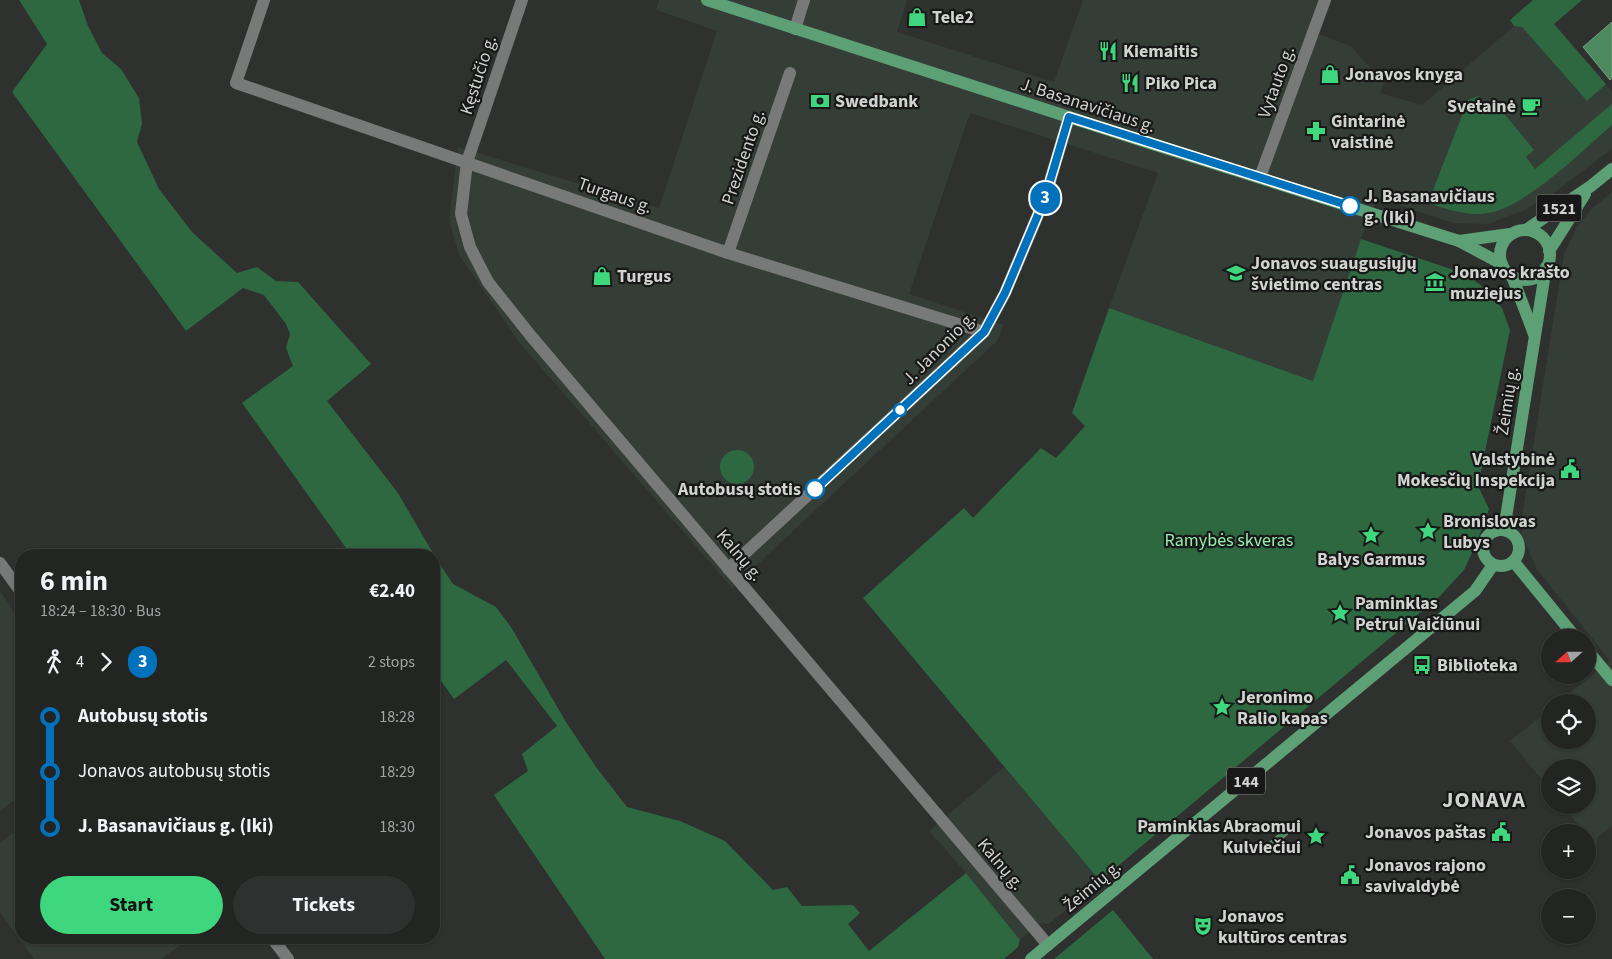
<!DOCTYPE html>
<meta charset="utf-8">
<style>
:root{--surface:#222522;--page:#2e312f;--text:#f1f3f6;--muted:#a2a5a5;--line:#3f4240;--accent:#3fd77d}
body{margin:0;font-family:"Source Sans 3",sans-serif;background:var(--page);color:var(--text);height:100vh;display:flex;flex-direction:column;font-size:19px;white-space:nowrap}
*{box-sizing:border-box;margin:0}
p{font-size:16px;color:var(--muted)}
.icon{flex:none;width:28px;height:28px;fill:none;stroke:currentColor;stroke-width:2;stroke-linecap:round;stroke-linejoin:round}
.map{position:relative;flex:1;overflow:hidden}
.side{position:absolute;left:15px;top:549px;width:425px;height:395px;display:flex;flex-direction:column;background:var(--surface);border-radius:20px;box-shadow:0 1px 4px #0004,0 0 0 1px var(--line)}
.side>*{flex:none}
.badge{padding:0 10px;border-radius:16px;font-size:18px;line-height:32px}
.needle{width:32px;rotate:249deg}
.tools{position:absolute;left:1541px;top:629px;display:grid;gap:10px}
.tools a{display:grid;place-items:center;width:55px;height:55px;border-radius:50%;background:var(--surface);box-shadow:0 1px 4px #0004,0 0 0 1px var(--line);font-size:25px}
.map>.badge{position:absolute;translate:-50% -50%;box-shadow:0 0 0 2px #fff}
.legs{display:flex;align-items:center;gap:8px;height:55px;padding:0 25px;font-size:16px}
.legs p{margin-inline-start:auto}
.summary{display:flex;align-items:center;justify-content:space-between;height:85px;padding:0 25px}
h1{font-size:28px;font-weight:700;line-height:38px}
.action{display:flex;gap:10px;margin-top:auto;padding:10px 25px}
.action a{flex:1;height:58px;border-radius:30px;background:var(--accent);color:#111;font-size:20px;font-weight:700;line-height:58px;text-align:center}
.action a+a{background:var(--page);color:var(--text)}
ul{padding:0 25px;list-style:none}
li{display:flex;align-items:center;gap:18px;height:55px;font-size:19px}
li i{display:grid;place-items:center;width:8px;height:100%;margin:0 6px;background:currentColor}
li i::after{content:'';width:12px;height:12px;margin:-6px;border:4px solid;border-radius:50%;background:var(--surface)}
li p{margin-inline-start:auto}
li:first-child i{background:linear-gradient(#0000 50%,currentColor 0)}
li:last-child i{background:linear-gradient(currentColor 50%,#0000 0)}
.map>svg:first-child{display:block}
.built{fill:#353d37}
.green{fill:#2d6841}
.water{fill:#4c895f;stroke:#749f81}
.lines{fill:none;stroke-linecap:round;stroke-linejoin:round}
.minor{stroke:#777a78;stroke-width:12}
.major{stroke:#5da075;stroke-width:12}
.line-1-casing{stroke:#fff;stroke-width:11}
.line-1{stroke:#0072bc;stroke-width:8}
.stop-1-dot{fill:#fff;stroke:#0072bc;stroke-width:2.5}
.labels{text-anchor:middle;stroke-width:4.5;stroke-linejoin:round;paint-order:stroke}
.shield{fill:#171817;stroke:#999b99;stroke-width:1}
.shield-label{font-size:16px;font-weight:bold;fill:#d1d3d1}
.poi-label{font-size:18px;font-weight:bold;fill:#d1d3d1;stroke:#171817;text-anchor:start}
.street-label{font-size:18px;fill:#d1d3d1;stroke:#171817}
.stop-label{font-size:18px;font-weight:bold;fill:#d1d3d1;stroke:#171817;text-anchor:start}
.park-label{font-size:18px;fill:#96eeb0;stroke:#171817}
.district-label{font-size:22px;font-weight:bold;letter-spacing:1px;fill:#d1d3d1;stroke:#171817}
</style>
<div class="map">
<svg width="1612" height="959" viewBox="0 0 1612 959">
<rect width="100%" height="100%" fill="#2e312e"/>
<g class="built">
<path d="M659,0H907L897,32L1054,82L1083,0H1329L1317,33L1352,47L1384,83L1380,93L1422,105L1514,26H1522L1586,100L1606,84L1612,92V149L1555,192L1525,210L1488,224L1453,223L1378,198L1361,239L1313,381L1109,308L1158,173L970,113L909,294L1004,325L997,341L732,588L519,342L459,255L449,220L458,147L659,208L717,31L656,10Z"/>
<path d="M1612,192V826L1598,837L1596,848L1588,837V832H1584L1562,805H1588V768H1550V790L1510,741L1550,709V740H1588V702H1558L1610,661L1536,568L1522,535V516L1564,254L1577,227L1592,209Z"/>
<path d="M0,591L21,621V795L0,811Z"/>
<path d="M1004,767L1100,881L1049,924L1040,923L1020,940L966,873L929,831Z"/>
<path d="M21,827V938H190L161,959H34L0,913V843Z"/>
</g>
<g class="green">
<path d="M19,0H79L88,26L102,53L121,69L139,98L142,124L137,142L159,189L192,232L237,273L257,267L276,281L298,282L371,364L327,401L398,493L434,555H351L242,403L293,366L286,348L290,334L286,324L264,295L243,288L186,331L12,92L47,44Z"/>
<path d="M1533,0H1582L1554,24L1606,84L1587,101L1522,27L1514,26L1510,20Z"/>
<path d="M1478,96L1488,110L1498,106L1534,150L1526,157L1535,169L1612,104V125C1582,151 1526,207 1488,213C1468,217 1447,209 1428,203L1468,100Z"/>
<path d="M1361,239L1466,274L1488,291L1502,308L1510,330L1478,486L1489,509L1477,542L1464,570L1440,596L1100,881L863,598L964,508L973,518L1041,448L1056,458L1085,426L1072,413L1109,308L1313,381Z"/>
<circle cx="737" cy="467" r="17"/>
<path d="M434,555L453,584L496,607L511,627L566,722L596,767L627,807L680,821L725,841L773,890L787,887L802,906L853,905L860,913L848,924L869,951L966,873L1020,940L1018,947L1004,959H605L494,795L528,771L522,754L557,726L506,660L454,699L434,671Z"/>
<path d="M1113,910L1153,959H1054Z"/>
</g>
<g class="water">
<path d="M1612,22V78L1610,80L1583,47Z"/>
<path d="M1285,829L1289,833L1267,852L1264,847Z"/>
</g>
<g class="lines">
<g class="minor">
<path d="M264,0L236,83L728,253L984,332"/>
<path d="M522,0L467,162L461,214L470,247L488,282L531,336L1048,945"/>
<path d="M795,29L804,0"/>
<path d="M1260,177L1325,0"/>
<path d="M728,253L790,73"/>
<path d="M0,563L21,592"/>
<path d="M728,569L984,332L1005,293L1045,198L1069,117"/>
<path d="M272,938L288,959"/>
</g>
<g class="major">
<path d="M707,0L1143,141L1459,241L1502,264"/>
<path d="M1526,230L1591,186L1612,169"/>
<circle cx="1525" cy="255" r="25"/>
<path d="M1459,241L1510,234"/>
<path d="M1549,251L1585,194"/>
<path d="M1512,276L1534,334"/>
<circle cx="1501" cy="548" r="18"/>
<path d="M1504,530L1546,267"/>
<path d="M1514,562L1576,638"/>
<path d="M1588,651L1612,680"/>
<path d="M1031,959L1475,591L1493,565"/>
</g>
</g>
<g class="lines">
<g class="line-1-casing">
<path id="line-1" d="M815,489L984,332L1005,293L1045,198L1069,117L1350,206"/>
</g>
<use href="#line-1" class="line-1"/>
</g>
<defs>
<g id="shop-bare" transform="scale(1.5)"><path d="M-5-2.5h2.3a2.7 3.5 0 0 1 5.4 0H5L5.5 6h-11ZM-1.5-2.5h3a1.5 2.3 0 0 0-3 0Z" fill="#3fd77d" stroke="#171817" stroke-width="2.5" paint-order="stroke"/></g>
<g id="restaurant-bare" transform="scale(1.5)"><path d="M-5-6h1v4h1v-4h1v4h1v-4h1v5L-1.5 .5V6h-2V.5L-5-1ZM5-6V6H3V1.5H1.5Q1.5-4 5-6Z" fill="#3fd77d" stroke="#171817" stroke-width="2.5" paint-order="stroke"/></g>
<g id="bank-bare" transform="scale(1.5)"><path d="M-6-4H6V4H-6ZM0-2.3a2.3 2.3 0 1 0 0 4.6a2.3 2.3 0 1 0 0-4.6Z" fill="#3fd77d" stroke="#171817" stroke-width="2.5" paint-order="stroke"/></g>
<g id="cafe-bare" transform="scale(1.5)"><path d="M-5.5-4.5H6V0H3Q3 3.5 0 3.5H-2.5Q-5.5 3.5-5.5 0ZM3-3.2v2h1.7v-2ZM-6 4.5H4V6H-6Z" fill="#3fd77d" stroke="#171817" stroke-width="2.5" paint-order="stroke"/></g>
<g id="pharmacy-bare" transform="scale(1.5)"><path d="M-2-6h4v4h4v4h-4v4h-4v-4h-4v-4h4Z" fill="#3fd77d" stroke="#171817" stroke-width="2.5" paint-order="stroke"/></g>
<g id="school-bare" transform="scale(1.5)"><path d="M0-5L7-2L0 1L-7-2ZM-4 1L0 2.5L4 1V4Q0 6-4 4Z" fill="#3fd77d" stroke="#171817" stroke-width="2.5" paint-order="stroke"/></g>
<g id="museum-bare" transform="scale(1.5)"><path d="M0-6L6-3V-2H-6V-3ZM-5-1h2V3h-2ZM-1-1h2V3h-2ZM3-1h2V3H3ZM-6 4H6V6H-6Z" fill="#3fd77d" stroke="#171817" stroke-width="2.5" paint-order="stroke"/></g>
<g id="civic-bare" transform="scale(1.5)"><path d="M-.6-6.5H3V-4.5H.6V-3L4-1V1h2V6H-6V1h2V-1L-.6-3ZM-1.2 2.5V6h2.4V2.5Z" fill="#3fd77d" stroke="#171817" stroke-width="2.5" paint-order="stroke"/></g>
<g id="sight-bare" transform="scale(1.5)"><path d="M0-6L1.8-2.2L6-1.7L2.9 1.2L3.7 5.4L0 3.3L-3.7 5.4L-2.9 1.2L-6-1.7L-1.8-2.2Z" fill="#3fd77d" stroke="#171817" stroke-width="2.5" paint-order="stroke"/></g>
<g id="bus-bare" transform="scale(1.5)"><path d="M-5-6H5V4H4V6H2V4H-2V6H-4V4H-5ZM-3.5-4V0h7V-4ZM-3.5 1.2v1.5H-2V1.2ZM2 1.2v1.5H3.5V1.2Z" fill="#3fd77d" stroke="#171817" stroke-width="2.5" paint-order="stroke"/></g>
<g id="theatre-bare" transform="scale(1.5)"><path d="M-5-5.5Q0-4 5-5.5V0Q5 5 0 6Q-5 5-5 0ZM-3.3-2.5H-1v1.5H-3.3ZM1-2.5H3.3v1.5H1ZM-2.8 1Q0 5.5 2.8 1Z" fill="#3fd77d" stroke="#171817" stroke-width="2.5" paint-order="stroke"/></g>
</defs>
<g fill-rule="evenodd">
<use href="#shop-bare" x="917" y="17"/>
<use href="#restaurant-bare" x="1108" y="51"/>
<use href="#shop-bare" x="1330" y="74"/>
<use href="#restaurant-bare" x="1130" y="83"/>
<use href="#bank-bare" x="820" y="101"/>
<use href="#cafe-bare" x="1531" y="106"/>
<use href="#pharmacy-bare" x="1316" y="131"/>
<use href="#school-bare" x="1236" y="273"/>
<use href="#shop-bare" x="602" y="276"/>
<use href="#museum-bare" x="1435" y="282"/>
<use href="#civic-bare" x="1570" y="469"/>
<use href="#sight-bare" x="1428" y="531"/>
<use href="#sight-bare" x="1371" y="535"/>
<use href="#sight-bare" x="1340" y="613"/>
<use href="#bus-bare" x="1422" y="665"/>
<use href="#sight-bare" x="1222" y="707"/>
<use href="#civic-bare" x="1501" y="832"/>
<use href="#sight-bare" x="1316" y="836"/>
<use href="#civic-bare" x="1350" y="875"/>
<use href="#theatre-bare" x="1203" y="926"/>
</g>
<g class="stop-1-dot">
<circle cx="1350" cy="206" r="9"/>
<circle cx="900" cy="410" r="6"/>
<circle cx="815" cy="489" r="9"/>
</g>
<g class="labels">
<g class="shield">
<rect x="1536.5" y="194.5" width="45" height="27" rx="4"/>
<rect x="1227" y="767.5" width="38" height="27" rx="4"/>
</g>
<g class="shield-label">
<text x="1559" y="214">1521</text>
<text x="1246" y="787">144</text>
</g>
<g class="poi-label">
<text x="932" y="23">Tele2</text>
<text x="1123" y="57">Kiemaitis</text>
<text x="1345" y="80">Jonavos knyga</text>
<text x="1145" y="89">Piko Pica</text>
<text x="835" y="107">Swedbank</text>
<text x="1516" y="112" text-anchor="end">Svetainė</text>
<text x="1331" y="127">Gintarinė<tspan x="1331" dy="21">vaistinė</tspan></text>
<text x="1251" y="269">Jonavos suaugusiųjų<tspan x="1251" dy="21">švietimo centras</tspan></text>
<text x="1450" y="278">Jonavos krašto<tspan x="1450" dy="21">muziejus</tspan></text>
<text x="617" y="282">Turgus</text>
<text x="1555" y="465" text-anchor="end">Valstybinė<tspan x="1555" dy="21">Mokesčių Inspekcija</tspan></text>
<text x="1443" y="527">Bronislovas<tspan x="1443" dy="21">Lubys</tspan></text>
<text x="1371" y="565" text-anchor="middle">Balys Garmus</text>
<text x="1355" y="609">Paminklas<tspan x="1355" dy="21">Petrui Vaičiūnui</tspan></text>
<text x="1437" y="671">Biblioteka</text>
<text x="1237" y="703">Jeronimo<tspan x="1237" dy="21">Ralio kapas</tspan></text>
<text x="1301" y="832" text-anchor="end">Paminklas Abraomui<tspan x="1301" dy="21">Kulviečiui</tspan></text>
<text x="1486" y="838" text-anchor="end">Jonavos paštas</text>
<text x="1365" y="871">Jonavos rajono<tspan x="1365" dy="21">savivaldybė</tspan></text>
<text x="1218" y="922">Jonavos<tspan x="1218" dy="21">kultūros centras</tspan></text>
</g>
<g class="street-label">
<text transform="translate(478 75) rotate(-72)" y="6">Kęstučio g.</text>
<text transform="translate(1276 82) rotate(-70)" y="6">Vytauto g.</text>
<text transform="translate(1088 105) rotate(18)" y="6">J. Basanavičiaus g.</text>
<text transform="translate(743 157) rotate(-71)" y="6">Prezidento g.</text>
<text transform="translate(615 195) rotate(19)" y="6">Turgaus g.</text>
<text transform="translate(939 348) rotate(-45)" y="6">J. Janonio g.</text>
<text transform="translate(1507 401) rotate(-81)" y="6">Žeimių g.</text>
<text transform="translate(740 555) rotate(50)" y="6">Kalnų g.</text>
<text transform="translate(1001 864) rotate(50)" y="6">Kalnų g.</text>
<text transform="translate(1092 886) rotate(-40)" y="6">Žeimių g.</text>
</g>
<g class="stop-label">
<text x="1364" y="202">J. Basanavičiaus<tspan x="1364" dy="21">g. (Iki)</tspan></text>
<text x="801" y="495" text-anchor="end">Autobusų stotis</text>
</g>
<g class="park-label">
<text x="1229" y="546">Ramybės skveras</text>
</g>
<g class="district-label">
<text x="1484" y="807">JONAVA</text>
</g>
</g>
</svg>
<div class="tools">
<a><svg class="needle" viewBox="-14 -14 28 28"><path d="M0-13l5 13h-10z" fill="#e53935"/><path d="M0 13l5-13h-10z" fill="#a2a5a5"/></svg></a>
<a><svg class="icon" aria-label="locate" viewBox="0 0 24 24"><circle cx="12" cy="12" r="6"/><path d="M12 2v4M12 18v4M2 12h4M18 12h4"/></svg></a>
<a><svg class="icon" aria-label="layers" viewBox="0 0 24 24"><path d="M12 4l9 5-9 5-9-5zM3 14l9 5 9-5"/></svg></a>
<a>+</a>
<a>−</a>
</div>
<b class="badge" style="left:1045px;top:198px;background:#0072bc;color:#fff">3</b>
<section class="side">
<div class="summary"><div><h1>6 min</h1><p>18:24 – 18:30 · Bus</p></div><b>€2.40</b></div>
<div class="legs"><svg class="icon" aria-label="walk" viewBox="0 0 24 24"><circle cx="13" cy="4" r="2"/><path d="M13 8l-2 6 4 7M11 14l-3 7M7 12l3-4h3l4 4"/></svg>4<svg class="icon" aria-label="forward" viewBox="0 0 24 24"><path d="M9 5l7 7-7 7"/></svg><b class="badge" style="background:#0072bc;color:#fff">3</b><p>2 stops</p></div>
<ul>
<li><i style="color:#0072bc"></i><b>Autobusų stotis</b><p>18:28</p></li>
<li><i style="color:#0072bc"></i><span>Jonavos autobusų stotis</span><p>18:29</p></li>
<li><i style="color:#0072bc"></i><b>J. Basanavičiaus g. (Iki)</b><p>18:30</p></li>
</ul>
<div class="action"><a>Start</a><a>Tickets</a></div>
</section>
</div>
